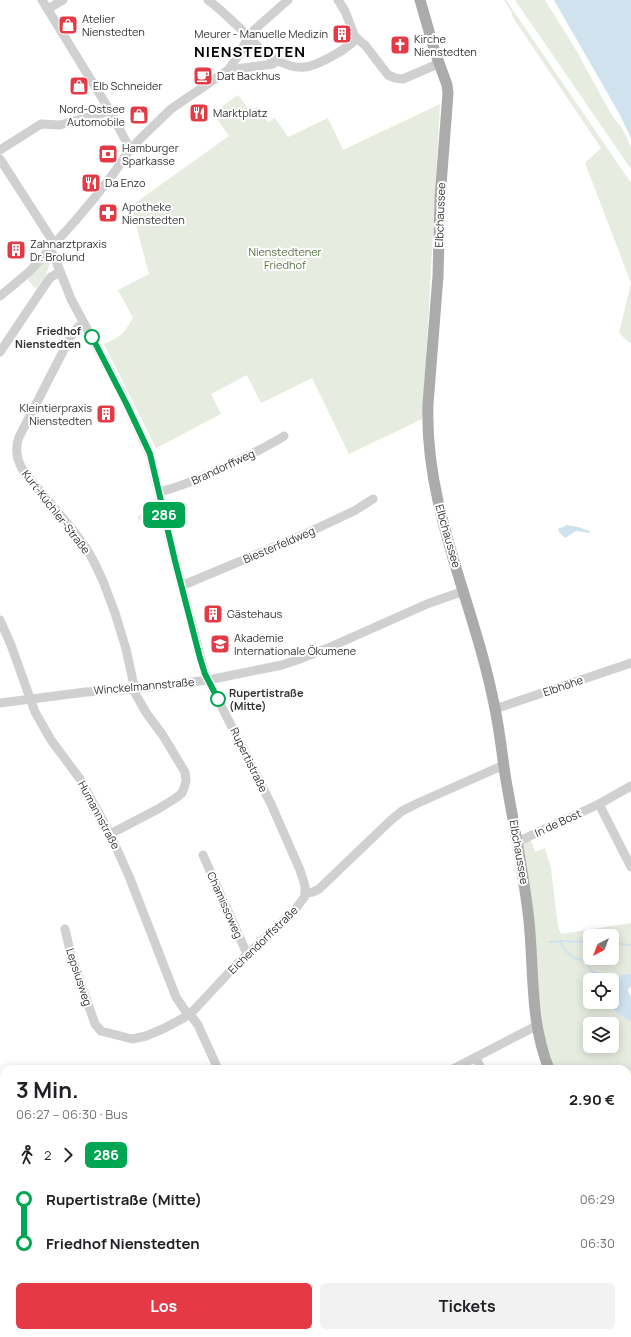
<!DOCTYPE html>
<html lang="de">
<meta charset="utf-8">
<style>
:root{--surface:#fff;--page:#f2f2f2;--text:#202124;--muted:#757577;--accent:#e63946}
body{margin:0;font-family:Manrope,sans-serif;background:var(--page);color:var(--text);height:100vh;display:flex;flex-direction:column;font-size:15px;white-space:nowrap}
*{box-sizing:border-box;margin:0}
p{font-size:13px;color:var(--muted)}
.icon{flex:none;width:22px;height:22px;fill:none;stroke:currentColor;stroke-width:2;stroke-linecap:round;stroke-linejoin:round}
.map{position:relative;flex:1;overflow:hidden}
.drawer{position:absolute;left:0px;top:1065px;width:631px;height:272px;display:flex;flex-direction:column;background:var(--surface);border-radius:12px 12px 0 0;box-shadow:0 2px 10px #0003}
.drawer>*{flex:none}
.badge{padding:0 8px;border-radius:6px;font-size:14px;line-height:26px}
.needle{width:26px;rotate:222deg}
.fabs{position:absolute;left:583px;top:929px;display:grid;gap:8px}
.fabs a{display:grid;place-items:center;width:36px;height:36px;border-radius:6px;background:var(--surface);box-shadow:0 2px 10px #0003;font-size:20px}
.map>.badge{position:absolute;translate:-50% -50%;box-shadow:0 0 0 2px #fff}
.legs{display:flex;align-items:center;gap:6px;height:44px;padding:0 16px;font-size:13px}
.legs p{margin-inline-start:auto}
.overview{display:flex;align-items:center;justify-content:space-between;height:68px;padding:0 16px}
h1{font-size:22px;font-weight:700;line-height:30px}
.primary-button{display:flex;gap:8px;margin-top:auto;padding:8px 16px}
.primary-button a{flex:1;height:46px;border-radius:6px;background:var(--accent);color:#fff;font-size:16px;font-weight:700;line-height:46px;text-align:center}
.primary-button a+a{background:var(--page);color:var(--text)}
ul{padding:0 16px;list-style:none}
li{display:flex;align-items:center;gap:14px;height:44px;font-size:15px}
li i{display:grid;place-items:center;width:6px;height:100%;margin:0 5px;background:currentColor}
li i::after{content:'';width:10px;height:10px;margin:-5px;border:3px solid;border-radius:50%;background:var(--surface)}
li p{margin-inline-start:auto}
li:first-child i{background:linear-gradient(#0000 50%,currentColor 0)}
li:last-child i{background:linear-gradient(currentColor 50%,#0000 0)}
.map>svg:first-child{display:block}
.green{fill:#e6ecdf;fill-rule:evenodd}
.water{fill:#cfe2ee}
.lines{fill:none;stroke-linecap:round;stroke-linejoin:round}
.stream{stroke:#cfe2ee;stroke-width:2}
.minor{stroke:#d0d0d0;stroke-width:9}
.major{stroke:#ababab;stroke-width:11}
.line-1-casing{stroke:#fff;stroke-width:9}
.line-1{stroke:#00a651;stroke-width:6}
.stop-1-dot{fill:#fff;stroke:#00a651;stroke-width:2}
.labels{text-anchor:middle;stroke-width:4;stroke-linejoin:round;paint-order:stroke}
.poi-label{font-size:11px;fill:#333;stroke:#fff;text-anchor:start}
.street-label{font-size:11px;fill:#333;stroke:#fff}
.park-label{font-size:11px;fill:#56703f;stroke:#fff}
.stop-label{font-size:11px;font-weight:bold;fill:#333;stroke:#fff;text-anchor:end}
.district-label{font-size:15px;font-weight:bold;letter-spacing:1px;fill:#000;stroke:#fff}
</style>
<div class="map">
<svg width="631" height="1337" viewBox="0 0 631 1337">
<rect width="100%" height="100%" fill="#fff"/>
<g class="green">
<path d="M504,0H506L631,183V344L619,333L631,283L585,163L601,148L512,16V13Z"/>
<path d="M515,0H545L576,50L611,114L623,130L631,147V169Z"/>
<path d="M238,95L250,111L257,107L268,122L275,118L288,137L328,118L343,150L440,104L426,361L422,419L349,454L312,378L261,403L247,375L211,394L221,414L156,448L104,344C123,336 123,334 133,318L118,290L149,274L131,206L229,136L213,113Z"/>
<path d="M45,260H48L50,262L46,275L36,289L28,280Z"/>
<path d="M155,498L158,510L140,520L137,518Z"/>
<path d="M530,837L535,852L545,848L551,869L558,927L561,934L631,923V974L617,977L612,984V980H590V1002H608L612,1007L631,1022V1263H627V1069H555L547,1052L517,842ZM590,936H612V958H590ZM590,1024H612V1046H590Z"/>
</g>
<g class="water">
<path d="M554,0H631V138L620,115Z"/>
<path d="M567,525L578,527L590,531L589,533L576,531L565,538L559,532L558,529Z"/>
<path d="M624,974H631V986L628,990L631,998V1022L616,1012L608,1002H612C612,989 610,979 624,974Z"/>
</g>
<g class="lines">
<g class="stream">
<path d="M559,941L565,950L574,958L585,961L592,971L596,973L602,974L607,978"/>
<path d="M550,942L559,941L590,942"/>
<path d="M612,943L631,945"/>
</g>
<g class="minor">
<path d="M42,0L110,111L130,149"/>
<path d="M208,0C222,10 234,23 247,35C250,38 252,41 255,44C266,55 287,69 304,67C312,67 320,62 327,59C338,53 349,47 357,38"/>
<path d="M338,0L345,11L355,37L365,45L388,75L395,78L403,79L440,63"/>
<path d="M48,9L63,0"/>
<path d="M228,70L273,64L277,61"/>
<path d="M0,150L41,124L60,125L110,111"/>
<path d="M0,159L54,243"/>
<path d="M49,249L54,256L71,299L121,392L150,455L175,561L205,674L271,804L300,870L305,886V896L295,910L236,965L194,1010L185,1017L165,1028L146,1036L132,1039L101,1031L95,1024L71,955L65,929"/>
<path d="M0,296L29,272L75,221L96,196L116,170L128,152L141,138L171,109L228,70L238,56L249,36L254,30L288,0"/>
<path d="M84,323L78,327L71,336L19,437C14,450 17,461 24,472L72,529L86,548L93,560L103,581L115,613L126,649L136,695L147,714L162,734L185,772L186,781L184,788L182,793L176,798L158,809L110,834"/>
<path d="M0,352L47,282L51,277L60,272"/>
<path d="M159,492C184,486 208,475 231,464C249,455 267,447 284,436"/>
<path d="M181,586L305,534L354,511L373,499"/>
<path d="M0,620L11,645L35,712L51,740L80,779L110,834L129,876L176,997L186,1012L190,1014L198,1025L218,1069"/>
<path d="M0,703L86,692L135,689L208,680L282,665L297,660L328,648L427,604L464,591"/>
<path d="M495,709L631,663"/>
<path d="M599,804L631,867"/>
<path d="M517,842L599,804L631,786"/>
<path d="M203,855L247,954"/>
<path d="M305,893L313,892L319,889L390,821L402,811L418,803L504,765"/>
<path d="M476,1057L481,1069"/>
<path d="M453,1069L536,1026"/>
<path d="M330,1333L332,1337"/>
<path d="M421,1333L422,1337"/>
</g>
<g class="major">
<path d="M420,0L435,52L447,85L448,93L440,198L438,276L428,404C424,509 476,607 495,709C500,732 502,756 506,780C514,827 524,874 529,921C534,971 530,1022 549,1069"/>
<path d="M627,1311L631,1318"/>
</g>
</g>
<g class="lines">
<g class="line-1-casing">
<path id="line-1" d="M92,337L127,405L150,454L175,561L200,658L205,674L218,699"/>
</g>
<use href="#line-1" class="line-1"/>
</g>
<defs>
<g id="shop-square" transform="scale(1)"><rect x="-9" y="-9" width="18" height="18" rx="4" fill="#e63946" stroke="#fff"/><path d="M-5-2.5h2.3a2.7 3.5 0 0 1 5.4 0H5L5.5 6h-11ZM-1.5-2.5h3a1.5 2.3 0 0 0-3 0Z" fill="#fff"/></g>
<g id="building-square" transform="scale(1)"><rect x="-9" y="-9" width="18" height="18" rx="4" fill="#e63946" stroke="#fff"/><path d="M-4-6H4V6H1V3H-1V6H-4ZM-2.5-4.3h1.7v1.8h-1.7ZM.8-4.3h1.7v1.8H.8ZM-2.5-1h1.7V.8h-1.7ZM.8-1h1.7V.8H.8Z" fill="#fff"/></g>
<g id="church-square" transform="scale(1)"><rect x="-9" y="-9" width="18" height="18" rx="4" fill="#e63946" stroke="#fff"/><path d="M-1.2-6h2.4v3.5h3.3v2.4h-3.3V6h-2.4V-.1h-3.3v-2.4h3.3Z" fill="#fff"/></g>
<g id="cafe-square" transform="scale(1)"><rect x="-9" y="-9" width="18" height="18" rx="4" fill="#e63946" stroke="#fff"/><path d="M-5.5-4.5H6V0H3Q3 3.5 0 3.5H-2.5Q-5.5 3.5-5.5 0ZM3-3.2v2h1.7v-2ZM-6 4.5H4V6H-6Z" fill="#fff"/></g>
<g id="restaurant-square" transform="scale(1)"><rect x="-9" y="-9" width="18" height="18" rx="4" fill="#e63946" stroke="#fff"/><path d="M-5-6h1v4h1v-4h1v4h1v-4h1v5L-1.5 .5V6h-2V.5L-5-1ZM5-6V6H3V1.5H1.5Q1.5-4 5-6Z" fill="#fff"/></g>
<g id="bank-square" transform="scale(1)"><rect x="-9" y="-9" width="18" height="18" rx="4" fill="#e63946" stroke="#fff"/><path d="M-6-4H6V4H-6ZM0-2.3a2.3 2.3 0 1 0 0 4.6a2.3 2.3 0 1 0 0-4.6Z" fill="#fff"/></g>
<g id="pharmacy-square" transform="scale(1)"><rect x="-9" y="-9" width="18" height="18" rx="4" fill="#e63946" stroke="#fff"/><path d="M-2-6h4v4h4v4h-4v4h-4v-4h-4v-4h4Z" fill="#fff"/></g>
<g id="university-square" transform="scale(1)"><rect x="-9" y="-9" width="18" height="18" rx="4" fill="#e63946" stroke="#fff"/><path d="M0-5L7-2L0 1L-7-2ZM-4 1L0 2.5L4 1V4Q0 6-4 4Z" fill="#fff"/></g>
</defs>
<g fill-rule="evenodd">
<use href="#shop-square" x="68" y="25"/>
<use href="#building-square" x="342" y="34"/>
<use href="#church-square" x="400" y="45"/>
<use href="#cafe-square" x="203" y="76"/>
<use href="#shop-square" x="79" y="86"/>
<use href="#restaurant-square" x="199" y="113"/>
<use href="#shop-square" x="139" y="115"/>
<use href="#bank-square" x="108" y="154"/>
<use href="#restaurant-square" x="91" y="183"/>
<use href="#pharmacy-square" x="108" y="213"/>
<use href="#building-square" x="16" y="250"/>
<use href="#building-square" x="106" y="414"/>
<use href="#building-square" x="213" y="614"/>
<use href="#university-square" x="220" y="644"/>
</g>
<g class="stop-1-dot">
<circle cx="92" cy="337" r="7"/>
<circle cx="218" cy="699" r="7"/>
</g>
<g class="labels">
<g class="poi-label">
<text x="82" y="23">Atelier<tspan x="82" dy="13">Nienstedten</tspan></text>
<text x="328" y="38" text-anchor="end">Meurer - Manuelle Medizin</text>
<text x="414" y="43">Kirche<tspan x="414" dy="13">Nienstedten</tspan></text>
<text x="217" y="80">Dat Backhus</text>
<text x="93" y="90">Elb Schneider</text>
<text x="125" y="113" text-anchor="end">Nord-Ostsee<tspan x="125" dy="13">Automobile</tspan></text>
<text x="213" y="117">Marktplatz</text>
<text x="122" y="152">Hamburger<tspan x="122" dy="13">Sparkasse</tspan></text>
<text x="105" y="187">Da Enzo</text>
<text x="122" y="211">Apotheke<tspan x="122" dy="13">Nienstedten</tspan></text>
<text x="30" y="248">Zahnarztpraxis<tspan x="30" dy="13">Dr. Brolund</tspan></text>
<text x="92" y="412" text-anchor="end">Kleintierpraxis<tspan x="92" dy="13">Nienstedten</tspan></text>
<text x="227" y="618">Gästehaus</text>
<text x="234" y="642">Akademie<tspan x="234" dy="13">Internationale Ökumene</tspan></text>
</g>
<g class="street-label">
<text transform="translate(440 215) rotate(-88)" y="4">Elbchaussee</text>
<text transform="translate(223 467) rotate(-25)" y="4">Brandorffweg</text>
<text transform="translate(56 512) rotate(52)" y="4">Kurt-Küchler-Straße</text>
<text transform="translate(448 536) rotate(74)" y="4">Elbchaussee</text>
<text transform="translate(279 545) rotate(-23)" y="4">Biesterfeldweg</text>
<text transform="translate(144 686) rotate(-5)" y="4">Winckelmannstraße</text>
<text transform="translate(563 686) rotate(-19)" y="4">Elbhöhe</text>
<text transform="translate(249 760) rotate(64)" y="4">Rupertistraße</text>
<text transform="translate(99 815) rotate(62)" y="4">Humannstraße</text>
<text transform="translate(558 823) rotate(-25)" y="4">In de Bost</text>
<text transform="translate(519 852) rotate(80)" y="4">Elbchaussee</text>
<text transform="translate(225 905) rotate(66)" y="4">Chamissoweg</text>
<text transform="translate(263 940) rotate(-44)" y="4">Eichendorffstraße</text>
<text transform="translate(79 977) rotate(72)" y="4">Lepsiusweg</text>
</g>
<g class="park-label">
<text x="285" y="256">Nienstedtener<tspan x="285" dy="13">Friedhof</tspan></text>
</g>
<g class="stop-label">
<text x="81" y="335">Friedhof<tspan x="81" dy="13">Nienstedten</tspan></text>
<text x="229" y="697" text-anchor="start">Rupertistraße<tspan x="229" dy="13">(Mitte)</tspan></text>
</g>
<g class="district-label">
<text x="250" y="57">NIENSTEDTEN</text>
</g>
</g>
</svg>
<div class="fabs">
<a><svg class="needle" viewBox="-14 -14 28 28"><path d="M0-13l5 13h-10z" fill="#e53935"/><path d="M0 13l5-13h-10z" fill="#757577"/></svg></a>
<a><svg class="icon" aria-label="locate" viewBox="0 0 24 24"><circle cx="12" cy="12" r="6"/><path d="M12 2v4M12 18v4M2 12h4M18 12h4"/></svg></a>
<a><svg class="icon" aria-label="layers" viewBox="0 0 24 24"><path d="M12 4l9 5-9 5-9-5zM3 14l9 5 9-5"/></svg></a>
</div>
<b class="badge" style="left:164px;top:515px;background:#00a651;color:#fff">286</b>
<section class="drawer">
<div class="overview"><div><h1>3 Min.</h1><p>06:27 – 06:30 · Bus</p></div><b>2.90 €</b></div>
<div class="legs"><svg class="icon" aria-label="walk" viewBox="0 0 24 24"><circle cx="13" cy="4" r="2"/><path d="M13 8l-2 6 4 7M11 14l-3 7M7 12l3-4h3l4 4"/></svg>2<svg class="icon" aria-label="forward" viewBox="0 0 24 24"><path d="M9 5l7 7-7 7"/></svg><b class="badge" style="background:#00a651;color:#fff">286</b></div>
<ul>
<li><i style="color:#00a651"></i><b>Rupertistraße (Mitte)</b><p>06:29</p></li>
<li><i style="color:#00a651"></i><b>Friedhof Nienstedten</b><p>06:30</p></li>
</ul>
<div class="primary-button"><a>Los</a><a>Tickets</a></div>
</section>
</div>
